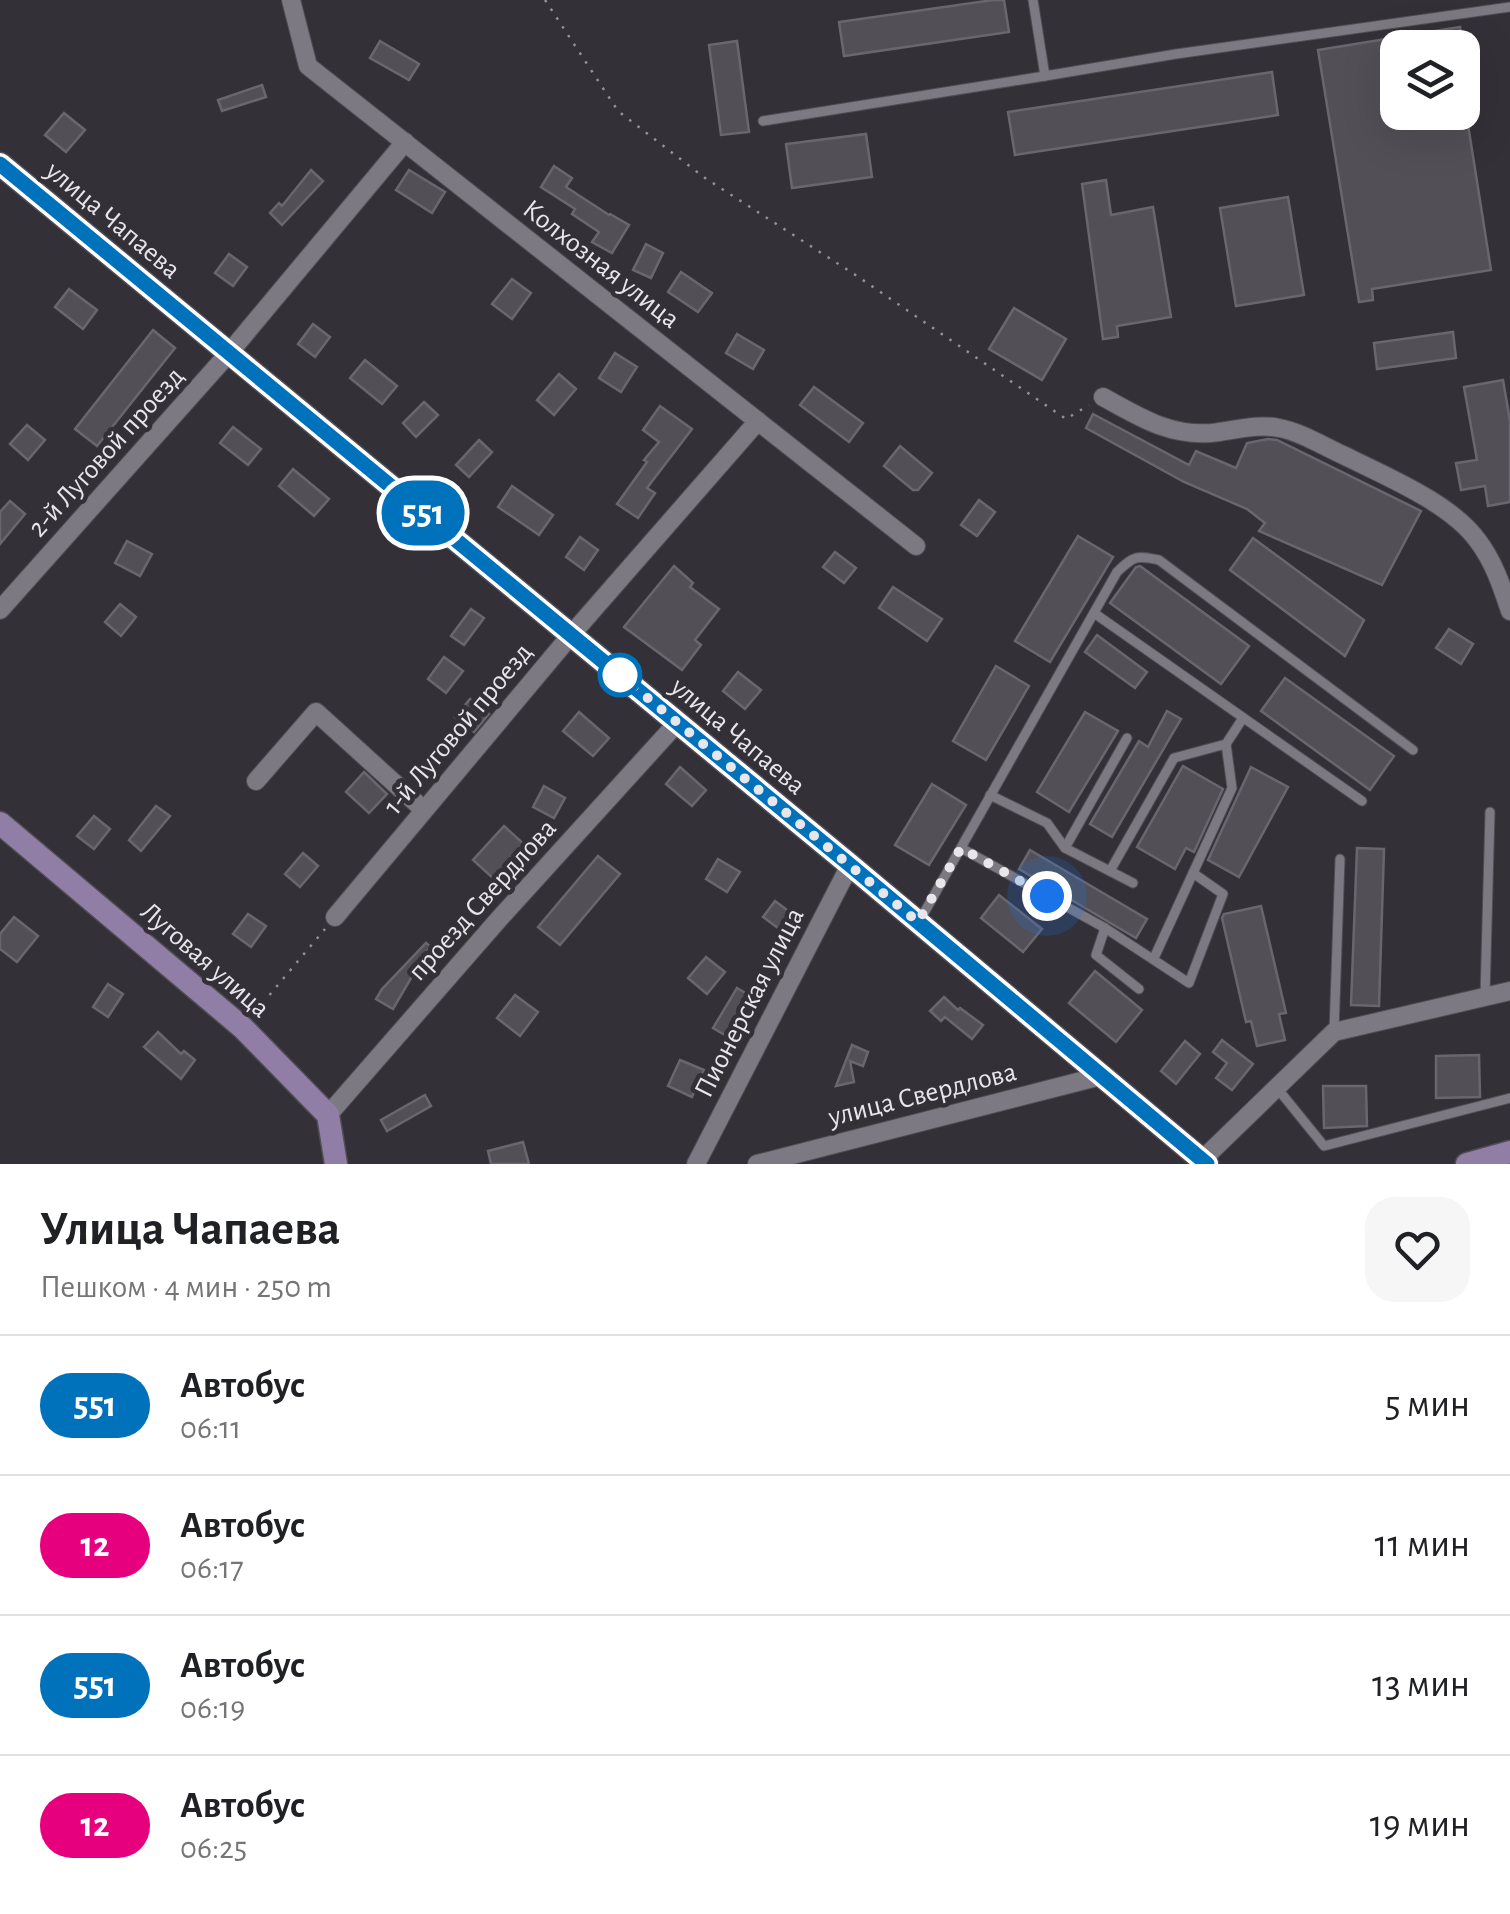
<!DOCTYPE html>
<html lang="ru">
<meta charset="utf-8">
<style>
:root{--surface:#fff;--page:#f6f6f6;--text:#202124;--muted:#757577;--line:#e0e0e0}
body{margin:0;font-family:"Alegreya Sans",sans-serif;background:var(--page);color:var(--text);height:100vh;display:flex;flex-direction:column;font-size:38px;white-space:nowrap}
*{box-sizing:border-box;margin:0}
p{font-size:32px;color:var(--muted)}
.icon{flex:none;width:55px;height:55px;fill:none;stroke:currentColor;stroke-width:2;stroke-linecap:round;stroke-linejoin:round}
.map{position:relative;height:1164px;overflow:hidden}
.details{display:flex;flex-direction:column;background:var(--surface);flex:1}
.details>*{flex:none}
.badge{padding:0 20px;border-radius:32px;font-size:35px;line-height:65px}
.buttons{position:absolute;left:1380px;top:30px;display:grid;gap:20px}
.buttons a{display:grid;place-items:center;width:100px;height:100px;border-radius:20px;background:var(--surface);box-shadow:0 10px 40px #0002;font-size:50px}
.you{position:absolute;width:50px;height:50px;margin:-25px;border:8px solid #fff;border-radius:50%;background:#1a73e8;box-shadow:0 0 0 15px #1a73e833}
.map>.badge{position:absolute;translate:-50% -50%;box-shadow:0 0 0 5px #fff}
.round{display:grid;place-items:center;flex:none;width:105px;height:105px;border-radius:30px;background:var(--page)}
.head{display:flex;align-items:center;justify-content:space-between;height:170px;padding:0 40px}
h1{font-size:48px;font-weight:700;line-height:75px}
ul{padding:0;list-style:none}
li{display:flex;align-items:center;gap:30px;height:140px;padding:0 40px;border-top:2px solid var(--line)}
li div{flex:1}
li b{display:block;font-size:38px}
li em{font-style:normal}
li .badge{min-width:110px;font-weight:700;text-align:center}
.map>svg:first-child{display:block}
.building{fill:#524f57;stroke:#69666f;stroke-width:2.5}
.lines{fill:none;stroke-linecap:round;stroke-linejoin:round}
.lane-casing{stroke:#504e54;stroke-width:11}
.street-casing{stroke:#504e54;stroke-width:20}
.secondary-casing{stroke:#504e54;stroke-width:25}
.path{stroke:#939197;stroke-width:2.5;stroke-dasharray:2.5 8;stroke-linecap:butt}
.lane{stroke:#7d7982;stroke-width:9}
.street{stroke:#7d7982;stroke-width:18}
.secondary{stroke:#917ea6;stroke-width:22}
.line-casing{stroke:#fff;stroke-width:22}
.line{stroke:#0072bc;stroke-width:15}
.walk{stroke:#e8e6eb;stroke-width:10;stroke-dasharray:0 18}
.stop-dot{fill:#fff;stroke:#0072bc;stroke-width:5}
.labels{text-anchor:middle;stroke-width:9;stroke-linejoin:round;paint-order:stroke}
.street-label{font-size:28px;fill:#e8e6eb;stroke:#333038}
</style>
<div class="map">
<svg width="1510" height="1164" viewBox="0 0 1510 1164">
<rect width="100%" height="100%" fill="#333038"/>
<g class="building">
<path d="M993,0H1004L1009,32L844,56L839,22Z"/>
<path d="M1460,27L1463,48H1398V112H1466L1491,270L1372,289L1373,300L1359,302L1318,50Z"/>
<path d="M380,41L419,64L409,80L370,58Z"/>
<path d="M737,41L749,132L721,135L709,45Z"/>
<path d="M1272,72L1278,115L1015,155L1008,112Z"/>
<path d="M262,85L266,97L222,111L218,100Z"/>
<path d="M64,113L85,130L66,152L45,135Z"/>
<path d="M866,134L872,177L792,188L786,144Z"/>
<path d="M554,166L572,178L566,187L609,215L610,214L629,225L612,253L592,242L599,232L572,214L575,209L541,187Z"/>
<path d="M311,170L323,181L282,225L270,213L279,203L282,206Z"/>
<path d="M409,170L445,192L432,213L396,190Z"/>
<path d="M1106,180L1111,215L1153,207L1171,317L1117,326L1118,337L1103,339L1082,184Z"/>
<path d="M1288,197L1304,295L1236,306L1220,208Z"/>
<path d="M646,244L663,253L651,278L633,270Z"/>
<path d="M229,254L247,267L233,286L215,273Z"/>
<path d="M681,272L712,293L698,312L668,292Z"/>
<path d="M512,279L531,293L512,319L492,304Z"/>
<path d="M69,289L97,310L83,329L55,307Z"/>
<path d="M1014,308L1066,339L1042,380L989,349Z"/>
<path d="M313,324L330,337L315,357L298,344Z"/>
<path d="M153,330L175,348L97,446L75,429Z"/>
<path d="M1453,332L1456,358L1377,369L1374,343Z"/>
<path d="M737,334L764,350L753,369L726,353Z"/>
<path d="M615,353L637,367L621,392L599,378Z"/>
<path d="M365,360L397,386L382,404L350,378Z"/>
<path d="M559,374L576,389L554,415L537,400Z"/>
<path d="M1503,380L1510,421V502L1488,506L1485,486L1461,490L1456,463L1477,460L1464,387Z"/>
<path d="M814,387L863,423L849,442L800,405Z"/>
<path d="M424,402L438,415L416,437L403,423Z"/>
<path d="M660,406L692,429L647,488L655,493L638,518L617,504L647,462L644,460L659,442L643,430Z"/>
<path d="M1093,414L1189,465L1196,451L1236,468L1247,443L1268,439L1277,440L1421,511L1382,585L1259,531L1265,523L1247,509L1184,482L1086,428Z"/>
<path d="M27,425L45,440L28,460L10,444Z"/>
<path d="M233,427L261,449L248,465L220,443Z"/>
<path d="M479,440L492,452L469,477L456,465Z"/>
<path d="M900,446L932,473L918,490H913L884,466Z"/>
<path d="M293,469L329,499L314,516L279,486Z"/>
<path d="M512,486L553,515L539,535L498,507Z"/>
<path d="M979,500L995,512L977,536L961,525Z"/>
<path d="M10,501L25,514L0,544V512Z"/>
<path d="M1078,536L1113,557L1050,662L1015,641Z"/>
<path d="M580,537L598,550L584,570L566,557Z"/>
<path d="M1253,538L1364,620L1345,656L1230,570Z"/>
<path d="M127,541L152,554L140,576L115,563Z"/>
<path d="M835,552L856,568L844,583L823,567Z"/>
<path d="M674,566L693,583L690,587L719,609L695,640L701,645L682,670L624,627Z"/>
<path d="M1140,566L1249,646L1221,684L1110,603L1136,567Z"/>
<path d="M893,587L942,619L927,641L879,608Z"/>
<path d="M120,604L136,617L121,636L105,622Z"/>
<path d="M471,609L484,618L464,645L451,636Z"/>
<path d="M1449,629L1473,644L1461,664L1436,648Z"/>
<path d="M1097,635L1147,672L1135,688L1085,652Z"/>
<path d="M444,657L463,671L446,693L428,679Z"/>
<path d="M996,666L1029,686L986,760L953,741Z"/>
<path d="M738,672L761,690L745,709L723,691Z"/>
<path d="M1285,678L1394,756L1370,790L1261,711Z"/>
<path d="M470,699L489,714L474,732L455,717Z"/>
<path d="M1167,711L1181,719L1112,837L1090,824L1139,741L1148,747Z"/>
<path d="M579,712L609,738L593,756L563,731Z"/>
<path d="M1085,712L1118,731L1069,812L1037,792Z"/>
<path d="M1183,766L1223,789L1194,852L1186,848L1175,869L1137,847Z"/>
<path d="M680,767L706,790L692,806L666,784Z"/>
<path d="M1251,767L1288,787L1239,877L1208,860Z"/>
<path d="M364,772L387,794L369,813L346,792Z"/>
<path d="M932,784L966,805L929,865L895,845Z"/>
<path d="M544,786L565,798L554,818L533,807Z"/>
<path d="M156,806L170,816L141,851L129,840Z"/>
<path d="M94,816L110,829L94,849L77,836Z"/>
<path d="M504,826L526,846L495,880L473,860Z"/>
<path d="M1357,848L1384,849L1379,1006L1351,1005Z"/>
<path d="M1030,850L1147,919L1136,938L1019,869Z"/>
<path d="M303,853L318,866L300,887L285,874Z"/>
<path d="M598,856L620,874L560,945L538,927Z"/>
<path d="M718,859L740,872L727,892L706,879Z"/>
<path d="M999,895L1042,929L1023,952L981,918Z"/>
<path d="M775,901L798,918L786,934L763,917Z"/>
<path d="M1261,906L1286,1013L1279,1014L1285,1040L1257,1046L1251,1021L1246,1022L1222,918L1224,914Z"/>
<path d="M248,914L266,926L251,947L233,934Z"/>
<path d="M14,917L38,936L17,962L0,949V934Z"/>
<path d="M426,943L430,946L425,955L436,965L422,980L414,973L393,1009L376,999L382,989Z"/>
<path d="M706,957L725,972L707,994L688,978Z"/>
<path d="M1095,971L1142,1010L1116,1042L1069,1003Z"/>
<path d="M108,984L123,994L108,1017L93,1007Z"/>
<path d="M737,988L754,998L730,1038L713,1028Z"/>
<path d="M515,995L538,1012L520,1036L497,1018Z"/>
<path d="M944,997L958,1010L960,1008L983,1025L972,1039L945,1017L941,1021L930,1011Z"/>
<path d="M158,1032L181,1054L184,1051L195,1060L181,1079L144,1047Z"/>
<path d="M1222,1040L1253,1064L1232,1090L1216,1078L1227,1063L1213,1052Z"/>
<path d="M1185,1041L1200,1054L1176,1084L1161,1071Z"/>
<path d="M852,1045L868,1052L863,1066L850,1061L854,1082L836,1086Z"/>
<path d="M1479,1055L1480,1097L1436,1098V1056Z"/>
<path d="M680,1060L704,1070L692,1097L668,1086Z"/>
<path d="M1323,1086H1366L1367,1126L1324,1128Z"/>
<path d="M425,1095L431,1106L387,1131L381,1120Z"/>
<path d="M523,1142L529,1164H491L488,1151Z"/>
</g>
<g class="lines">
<g class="lane-casing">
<g id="lane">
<path d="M1033,0L1045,76L1176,54L1510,7"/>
<path d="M763,121L1045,76"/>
<path d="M1094,613L1362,801"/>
<path d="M990,795L1047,823L1065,848L1133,883"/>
<path d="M961,848L1105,928L1189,983L1223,894L1193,873"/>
<path d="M1065,848L1127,738"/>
<path d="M1110,871L1174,758L1226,744L1243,718"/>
<path d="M920,920L1117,572C1134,556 1136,555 1159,560L1413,750"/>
<path d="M1105,928L1096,955L1139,989"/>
<path d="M1154,958L1232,788L1226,744"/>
<path d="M1485,996L1490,812"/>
<path d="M1334,1032L1340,859"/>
<path d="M1277,1088L1324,1146L1510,1098"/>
</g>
</g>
<g class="street-casing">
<g id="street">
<path d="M291,0L308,66L916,546"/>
<path d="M1103,397C1140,417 1168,436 1211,433C1232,431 1258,423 1279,428C1301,432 1323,446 1343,455C1385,476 1451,503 1478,541C1494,562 1502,587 1510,611"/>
<path d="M0,610L229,353L405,142"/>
<path d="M256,781L316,712L424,810"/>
<path d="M335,917L571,635L758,421"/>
<path d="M328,1115L499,919L678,722"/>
<path d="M1202,1160L1334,1032L1510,991"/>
<path d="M696,1164L850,865"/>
<path d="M757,1164L1101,1076"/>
</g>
</g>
<g class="secondary-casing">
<g id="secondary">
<path d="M0,164L850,865L1207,1164"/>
<path d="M0,823L243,1028L328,1115L336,1164"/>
<path d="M1467,1164L1510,1152"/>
</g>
</g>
<g class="path">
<path d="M545,0L618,111L705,178L857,276L1066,419L1089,405"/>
<path d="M256,1011L325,929"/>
</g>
<use href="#lane" class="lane"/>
<use href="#street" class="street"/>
<use href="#secondary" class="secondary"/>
</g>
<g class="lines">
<g class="line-casing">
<path id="line" d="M0,164L850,865L1207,1164"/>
</g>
<use href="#line" class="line"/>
<path class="walk" d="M620,675L918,922L961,848L1047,896"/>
</g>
<circle class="stop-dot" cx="620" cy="675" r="20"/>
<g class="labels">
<g class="street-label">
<text transform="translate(114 219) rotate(40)" y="10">улица Чапаева</text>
<text transform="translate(602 263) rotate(38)" y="10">Колхозная улица</text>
<text transform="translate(105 451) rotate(-48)" y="10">2-й Луговой проезд</text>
<text transform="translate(457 728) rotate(-50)" y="10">1-й Луговой проезд</text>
<text transform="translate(739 735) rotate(40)" y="10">улица Чапаева</text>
<text transform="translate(481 899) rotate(-48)" y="10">проезд Свердлова</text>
<text transform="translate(206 959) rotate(41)" y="10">Луговая улица</text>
<text transform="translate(748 1002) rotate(-63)" y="10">Пионерская улица</text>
<text transform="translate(922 1093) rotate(-14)" y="10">улица Свердлова</text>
</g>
</g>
</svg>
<div class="buttons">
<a><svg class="icon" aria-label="layers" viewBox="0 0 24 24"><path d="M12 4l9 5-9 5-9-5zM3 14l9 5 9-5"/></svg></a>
</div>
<div class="you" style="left:1047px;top:896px"></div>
<b class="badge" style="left:423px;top:513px;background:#0072bc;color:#fff">551</b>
</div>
<section class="details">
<div class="head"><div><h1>Улица Чапаева</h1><p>Пешком · 4 мин · 250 m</p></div><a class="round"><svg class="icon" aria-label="heart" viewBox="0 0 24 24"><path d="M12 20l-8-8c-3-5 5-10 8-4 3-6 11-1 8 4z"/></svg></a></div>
<ul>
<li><span class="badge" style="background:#0072bc;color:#fff">551</span><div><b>Автобус</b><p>06:11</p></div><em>5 мин</em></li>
<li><span class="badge" style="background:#e6007e;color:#fff">12</span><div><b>Автобус</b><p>06:17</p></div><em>11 мин</em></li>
<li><span class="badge" style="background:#0072bc;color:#fff">551</span><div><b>Автобус</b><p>06:19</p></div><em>13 мин</em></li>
<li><span class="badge" style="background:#e6007e;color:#fff">12</span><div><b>Автобус</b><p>06:25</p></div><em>19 мин</em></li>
</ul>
</section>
